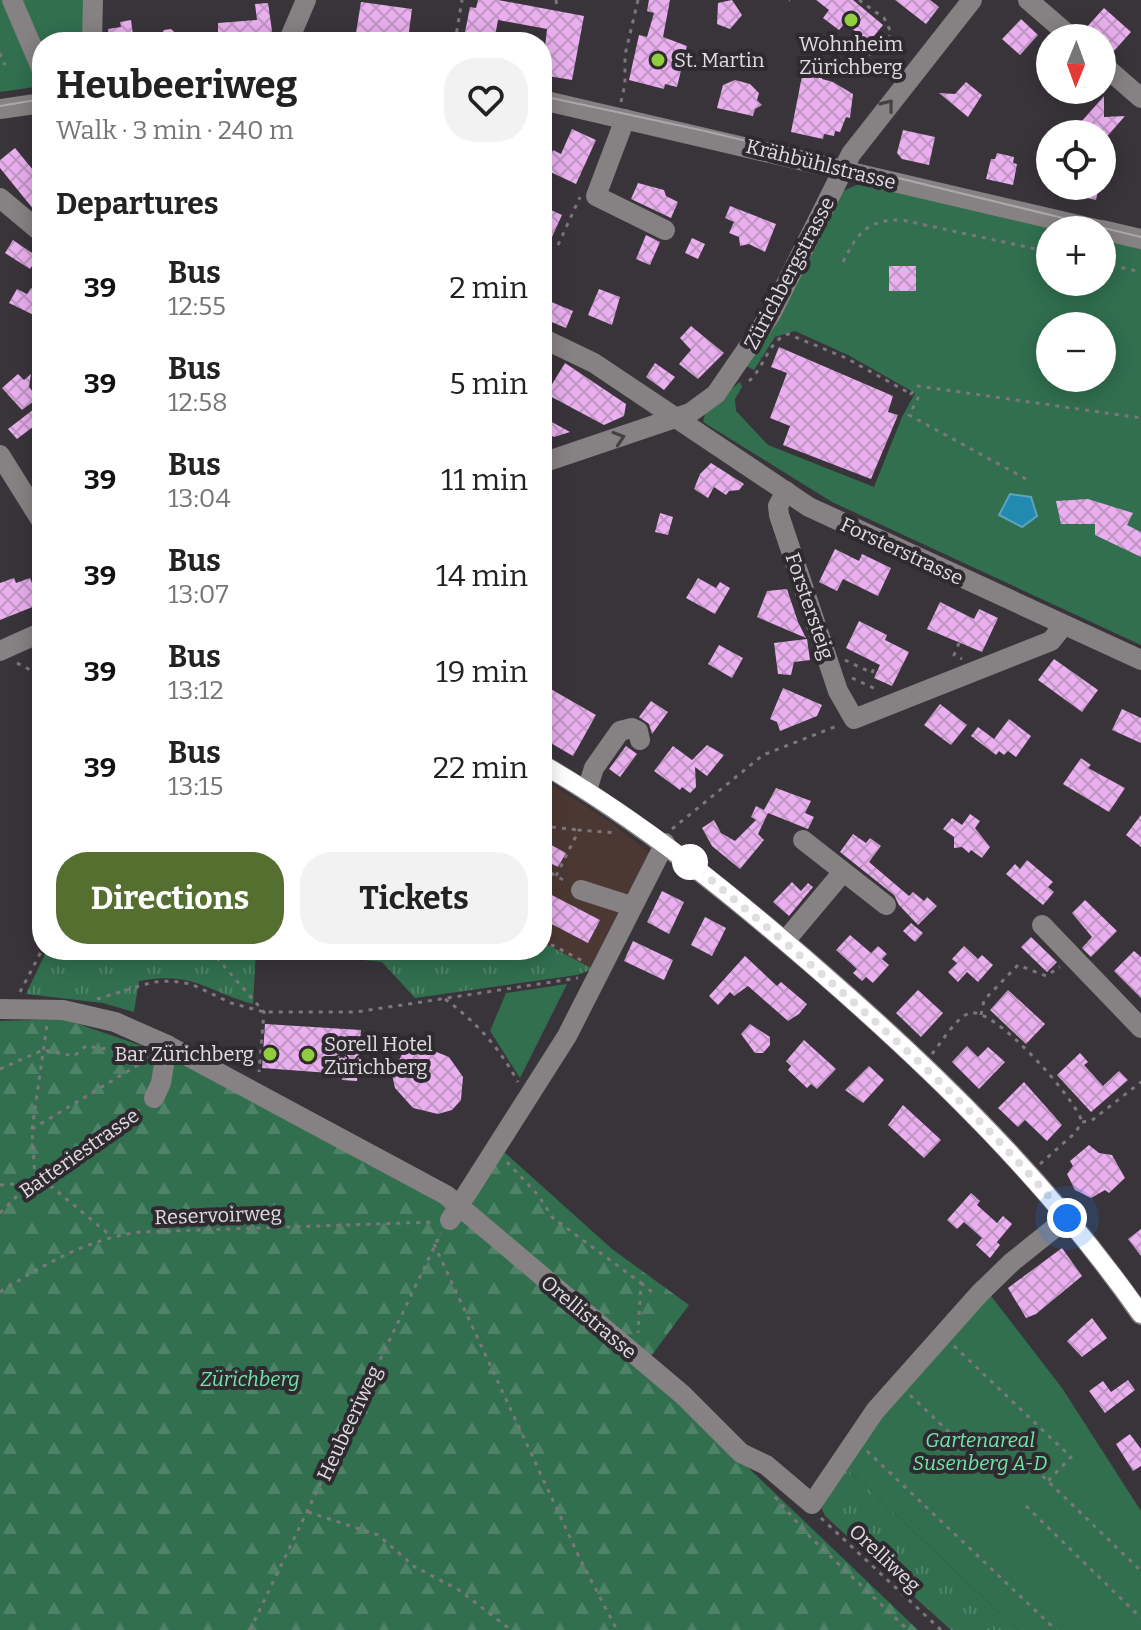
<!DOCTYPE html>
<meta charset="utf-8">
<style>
:root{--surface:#fff;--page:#f2f2f2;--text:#222;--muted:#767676;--accent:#546f2f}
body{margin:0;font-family:Bitter,serif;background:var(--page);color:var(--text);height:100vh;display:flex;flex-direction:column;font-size:30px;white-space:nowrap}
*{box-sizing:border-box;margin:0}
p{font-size:26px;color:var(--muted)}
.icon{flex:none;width:44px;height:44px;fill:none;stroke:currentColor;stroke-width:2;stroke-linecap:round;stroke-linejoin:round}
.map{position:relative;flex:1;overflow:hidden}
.side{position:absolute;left:32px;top:32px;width:520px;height:928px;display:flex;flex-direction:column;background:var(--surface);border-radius:32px;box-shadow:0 4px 20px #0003}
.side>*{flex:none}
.badge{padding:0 16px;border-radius:6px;font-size:28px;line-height:52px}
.needle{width:52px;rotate:181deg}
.fabs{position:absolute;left:1036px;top:24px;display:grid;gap:16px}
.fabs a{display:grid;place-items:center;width:80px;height:80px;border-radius:50%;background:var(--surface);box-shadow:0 4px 20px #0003;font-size:40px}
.you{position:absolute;width:40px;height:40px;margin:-20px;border:6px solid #fff;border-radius:50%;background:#1a73e8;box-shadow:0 0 0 12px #1a73e833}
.map>.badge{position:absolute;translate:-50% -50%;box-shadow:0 0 0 4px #fff}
h2{padding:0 24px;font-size:30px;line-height:72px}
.round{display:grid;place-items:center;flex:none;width:84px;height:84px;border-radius:32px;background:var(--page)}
.overview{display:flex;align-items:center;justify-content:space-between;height:136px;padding:0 24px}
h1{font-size:38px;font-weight:700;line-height:60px}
.action{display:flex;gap:16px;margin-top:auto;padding:16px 24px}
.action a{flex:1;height:92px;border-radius:32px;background:var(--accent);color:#fff;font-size:32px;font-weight:700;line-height:92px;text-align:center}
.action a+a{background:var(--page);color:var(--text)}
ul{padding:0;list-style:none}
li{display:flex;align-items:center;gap:24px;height:96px;padding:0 24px}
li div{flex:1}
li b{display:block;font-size:30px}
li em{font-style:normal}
li .badge{min-width:88px;font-weight:700;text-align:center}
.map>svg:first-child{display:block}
.education{fill:#4c3833}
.grass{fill:url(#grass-tufts)}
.forest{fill:url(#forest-firs)}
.green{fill:#316f4f;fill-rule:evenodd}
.water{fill:#228aaf;stroke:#5ba3be;stroke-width:2}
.building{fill:url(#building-cross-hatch)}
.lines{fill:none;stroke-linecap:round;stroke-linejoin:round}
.path{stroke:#7c777d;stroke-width:3;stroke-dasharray:4 6;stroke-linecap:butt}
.minor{stroke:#868182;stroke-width:20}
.tram{stroke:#aba7ac;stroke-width:2}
.oneway{stroke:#454044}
.line-casing{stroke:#fff;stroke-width:18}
.line{stroke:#fff;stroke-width:12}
.walk{stroke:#e0dde1;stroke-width:8;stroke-dasharray:0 14.4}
.poi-dot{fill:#92cd3e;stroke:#2f2a30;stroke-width:3}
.stop-dot{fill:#fff;stroke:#fff;stroke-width:4}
.labels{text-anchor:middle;stroke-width:8;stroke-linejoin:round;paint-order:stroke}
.poi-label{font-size:20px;fill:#e0dde1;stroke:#2f2a30;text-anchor:start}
.street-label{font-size:20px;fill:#e0dde1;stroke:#2f2a30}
.park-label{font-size:20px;font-style:italic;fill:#72e6aa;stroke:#2f2a30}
</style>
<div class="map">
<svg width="1141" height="1630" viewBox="0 0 1141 1630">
<defs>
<pattern id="grass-tufts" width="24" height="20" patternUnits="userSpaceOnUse" patternTransform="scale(2)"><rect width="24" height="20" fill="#316f4f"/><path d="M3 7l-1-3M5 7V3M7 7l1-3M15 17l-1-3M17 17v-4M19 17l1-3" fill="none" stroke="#4f8368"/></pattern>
<pattern id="forest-firs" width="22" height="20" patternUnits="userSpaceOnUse" patternTransform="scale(2)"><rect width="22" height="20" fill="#316f4f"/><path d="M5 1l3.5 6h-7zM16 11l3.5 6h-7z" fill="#4f8368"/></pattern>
<pattern id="building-cross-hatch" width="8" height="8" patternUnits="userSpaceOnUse" patternTransform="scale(2)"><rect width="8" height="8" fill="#e9afee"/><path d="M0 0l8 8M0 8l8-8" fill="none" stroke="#c094c4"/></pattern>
</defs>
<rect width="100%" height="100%" fill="#39343a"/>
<path class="education" d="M542,778L609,821L651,854L593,969L542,942Z"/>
<g class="grass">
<path d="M542,942L593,969L577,975L415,998L382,962L273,950H542Z"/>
<path d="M47,950H256L253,1004C205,991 194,971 139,981L134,1012L103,1003L26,994Z"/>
<path d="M842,1464L1018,1630H951L825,1516L821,1507Z"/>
</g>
<path class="forest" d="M64,1019L183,1060L436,1196L467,1220L475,1197L503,1151L612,1249L689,1305L643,1367L918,1630H0V1021Z"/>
<g class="green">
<path d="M0,0H87L86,42H42V86L0,92Z"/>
<path d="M861,183L1064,230H1050V282H1102V239L1141,248V645L832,502L703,422L706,410L740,382L742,387L735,399L736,411L768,445L874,487L902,417L915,393L848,355L795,331L775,337L754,370L746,366L843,191ZM1050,326H1102V378H1050Z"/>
<path d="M567,984L520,1078L490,1031L506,993Z"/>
<path d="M988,1292L1062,1388L1141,1511V1630H1018L842,1464Z"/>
</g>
<path class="water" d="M1010,494L1031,497L1037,516L1022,527L999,515Z"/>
<g class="building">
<path d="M478,0H498L584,16L572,80L542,75L547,29L498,20L494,42H463L470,7L476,8Z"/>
<path d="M649,0H670L663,37L687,46L677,87L665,84L664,89L629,80L639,35L647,37L654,13L647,11Z"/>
<path d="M732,0L742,15L730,29L717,24L718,3Z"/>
<path d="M816,0H853L883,25L869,42L845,23L839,30L823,18L829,10Z"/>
<path d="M895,0H930L939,7L926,24Z"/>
<path d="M361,2L412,9L408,39L356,33Z"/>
<path d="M268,3L272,31L267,42H218V23L257,20L255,4Z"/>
<path d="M1104,8L1131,32L1113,52L1102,38L1086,28Z"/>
<path d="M1021,19L1038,35L1020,55L1002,39Z"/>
<path d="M131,20L134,42H110L108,29L121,27L120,22Z"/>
<path d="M171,29L185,42H157L164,30Z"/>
<path d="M803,71L822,76V79L833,82L853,94L850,118L846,117L840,132L835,131L834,136L824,134L823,139L791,132Z"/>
<path d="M735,80L750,84L759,93L757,100L762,105L755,109L753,116L717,108L723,85Z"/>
<path d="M966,82L982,95L968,117L939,93L955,94Z"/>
<path d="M1104,96V117L1125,116L1103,141L1102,134H1095L1081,122Z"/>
<path d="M572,129L596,140L576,184L544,169L553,150L561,154Z"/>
<path d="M903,130L935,137L929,165L902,159L897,153Z"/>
<path d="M15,148L42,181V204L34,210L0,168V160Z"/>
<path d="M997,153L1014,157L1013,163L1017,164L1013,185L986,179L991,159H995Z"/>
<path d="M638,183L664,190L666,196L678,202L671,218L631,199Z"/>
<path d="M1055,186H1099L1096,200L1055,190Z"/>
<path d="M542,206L562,215L552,237L542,233Z"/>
<path d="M730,206L776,224L765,252L749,244L740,246L739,237L729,233L734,222L725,218Z"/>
<path d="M646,235L660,242L650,265L636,259Z"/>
<path d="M692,238L705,244L698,259L685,253Z"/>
<path d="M13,240L38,257L30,269L5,253Z"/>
<rect x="889" y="266" width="27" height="25"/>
<path d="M31,288L42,293V319L9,303L17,289L27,294Z"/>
<path d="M599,289L620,297L612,325L588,315Z"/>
<path d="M549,301L573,311L566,328L542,318Z"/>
<path d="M691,326L724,353L698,379L679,364L691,350L680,338Z"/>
<path d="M779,347L893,396L888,412L898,415L871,479L783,445L790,426L770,418L787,373L771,367Z"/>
<path d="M565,363L626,404L624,416L604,425L546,394Z"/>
<path d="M655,363L675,377L664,390L646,377Z"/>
<path d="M18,374L24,380L31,374L29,387L38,398L22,410L2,388Z"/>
<path d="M34,409L42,420L17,439L8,429Z"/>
<path d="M550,421L570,432L554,437L544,432Z"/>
<path d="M711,463L744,484L739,490L729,491L726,495L714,487L708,498L694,489L700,474Z"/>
<path d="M1088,499L1133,513L1127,525L1141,532V557L1095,535V524H1061L1056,501Z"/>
<path d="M660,513L673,517L668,535L655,532Z"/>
<path d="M835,549L859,561L862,554L891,568L878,596L843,579L837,591L819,582Z"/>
<path d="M14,578L16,583L30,578L40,604L0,620V583Z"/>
<path d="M698,578L716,588L720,582L730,588L715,614L686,598Z"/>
<path d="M787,589L798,622L806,638L757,617L767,591Z"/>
<path d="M940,602L974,619L979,609L998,618L982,652L927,629Z"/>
<path d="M859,621L887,635L885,640L909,652L892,686L874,678L880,665L846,648Z"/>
<path d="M807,639L810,660L794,662L791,675L778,674L774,643Z"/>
<path d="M719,645L743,658L732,678L708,664Z"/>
<path d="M1054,659L1098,690L1082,712L1038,680Z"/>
<path d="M549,688L596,715L573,756L542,738V700Z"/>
<path d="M783,688L822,705L817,716L780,731L777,722L770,719Z"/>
<path d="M651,701L668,712L652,734L649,724L639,717Z"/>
<path d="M940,704L967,725L951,745L924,725Z"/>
<path d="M1122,709L1141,718V743L1112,730Z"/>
<path d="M1009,719L1031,736L1016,757L1008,751L1004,755L999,751L996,755L971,736L978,727L994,739Z"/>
<path d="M707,745L724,755L707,776L695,767L696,787L690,793L682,787L680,790L654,771L673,746L692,760Z"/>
<path d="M626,746L637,754L620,777L609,769Z"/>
<path d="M1081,758L1091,765L1088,768L1125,788L1109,812L1063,784Z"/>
<path d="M776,788L811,801L805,813L814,817L808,829L768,813L758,834L764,840L740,869L712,846L702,828L714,820L721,833L735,841L756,820L751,817L756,806L764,810Z"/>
<path d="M970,814L980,821L975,828L990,847L982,858L971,850L969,853L962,847L954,848V837L943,829L952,818L962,825Z"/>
<path d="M1141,815V847L1126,835Z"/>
<path d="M853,834L866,843L870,838L881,846L869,862L909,896L913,892L924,901L927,897L937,906L918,925L899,905L894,895L840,852Z"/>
<path d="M542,840L566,853L558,867L542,859Z"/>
<path d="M1027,860L1053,882L1048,887L1054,892L1043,905L1006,874L1015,864L1020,869Z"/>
<path d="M792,882L801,891L808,883L813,887L789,916L773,902Z"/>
<path d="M542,890L600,920L588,943L542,919Z"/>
<path d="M662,891L684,902L669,934L647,922Z"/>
<path d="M1085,900L1117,931L1091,957L1082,948L1092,937L1072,913Z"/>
<path d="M705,917L726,928L712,956L691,945Z"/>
<path d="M911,923L923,933L915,942L903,931Z"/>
<path d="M850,935L871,953L878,946L887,954L882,959L889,965L873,983L866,977L862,981L853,973L857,969L836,950Z"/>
<path d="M1031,937L1057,962L1047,972L1021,947Z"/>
<path d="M633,941L673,960L664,980L624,961Z"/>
<path d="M964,946L978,959L982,955L993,965L978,982L967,972L958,982L948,972L957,963L952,959Z"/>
<path d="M1134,951L1141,957V998L1114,971Z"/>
<path d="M745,956L777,986L781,982L807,1004L799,1014L788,1021L748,986L734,996L730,992L718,1005L709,996Z"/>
<path d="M918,990L943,1013L921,1037L896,1013Z"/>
<path d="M1008,990L1045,1024L1026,1044L990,1010Z"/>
<path d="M265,1024L361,1030L357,1081L342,1080L343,1074L262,1068Z"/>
<path d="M750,1024L770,1037V1045L763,1053H755L741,1034Z"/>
<path d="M804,1040L836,1069L817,1089L811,1084L807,1088L788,1070L791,1066L786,1061Z"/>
<path d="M967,1046L978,1057L988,1047L1005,1062L979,1089L952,1062Z"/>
<path d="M424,1047L449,1057L463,1077L461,1100L452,1110L438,1114L413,1108L395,1088L392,1075L402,1054Z"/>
<path d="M1080,1053L1088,1062L1084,1065L1103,1086L1119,1071L1128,1080L1091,1112L1057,1075Z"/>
<path d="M869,1066L884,1080L863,1103L845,1090Z"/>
<path d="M1024,1082L1062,1125L1047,1141L1025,1120L1018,1127L998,1108Z"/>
<path d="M903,1105L941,1140L924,1158L888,1125Z"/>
<path d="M1089,1145L1099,1153L1112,1155L1125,1178L1109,1193L1105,1190L1091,1198L1075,1190L1067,1174L1073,1166L1070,1161Z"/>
<path d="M971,1193L980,1201L977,1205L997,1223L1003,1216L1012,1224L997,1242L1000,1245L990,1258L976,1245L982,1238L964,1222L957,1229L947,1220Z"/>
<path d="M1141,1229V1256L1128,1239Z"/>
<path d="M1062,1248L1082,1276L1036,1314L1026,1318L1008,1288Z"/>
<path d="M1092,1318L1107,1338L1082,1357L1067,1341Z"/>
<path d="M1128,1380L1135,1390L1105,1413L1089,1391L1103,1381L1111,1392Z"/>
<path d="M1130,1434L1141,1449V1466L1133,1471L1116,1444Z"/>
</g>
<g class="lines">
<g class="path">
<path d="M556,0L557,9"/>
<path d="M789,0H790"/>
<path d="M859,0L884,18L891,32L886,47L869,55"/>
<path d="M455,42L462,0"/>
<path d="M0,53L5,65"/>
<path d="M621,102L625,84V55L638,0"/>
<path d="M558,245L580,197"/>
<path d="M843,262C857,233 868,219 902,220L1050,252"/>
<path d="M1102,263L1141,272"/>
<path d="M749,381C764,368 768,341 788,334L846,358L911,394"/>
<path d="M1026,479L909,415L918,398L911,394L918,386L1141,418"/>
<path d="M959,643L954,655L962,659"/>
<path d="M845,660L872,673L875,665"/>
<path d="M17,663L42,676"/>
<path d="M852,678L878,690"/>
<path d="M542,826L579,830"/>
<path d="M672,829L763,755L837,726"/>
<path d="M542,868L567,882"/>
<path d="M556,876L579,830L617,833"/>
<path d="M542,940L585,962"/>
<path d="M210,950L264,1012L259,1072"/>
<path d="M20,992L42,950"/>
<path d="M97,999L153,982L171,981L191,984L231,1003L264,1012H356L578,978"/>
<path d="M445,999C476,1022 499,1047 518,1082"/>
<path d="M981,1015L984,1000L1018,965L1046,976L1060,967"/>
<path d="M932,1054C941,1043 956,1017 970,1013C995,1007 1076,1099 1082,1122"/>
<path d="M0,1069L43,1050L74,1056L86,1046L134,1053L142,1061"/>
<path d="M32,1129L148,1059"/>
<path d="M507,1162L538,1195L553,1218L641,1283L638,1333"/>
<path d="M1040,1164L1075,1133L1082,1122L1091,1121L1141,1082"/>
<path d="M35,1179L32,1129L47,1025"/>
<path d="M0,1185L30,1183L52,1187L111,1236"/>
<path d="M0,1213L30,1183L142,1108"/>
<path d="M434,1244L581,1561L617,1630"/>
<path d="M641,1283L653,1293"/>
<path d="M0,1292C45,1264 87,1239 140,1232L435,1222"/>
<path d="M954,1346L1071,1457L1048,1481"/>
<path d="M910,1395L984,1465"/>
<path d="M867,1451L1056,1630"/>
<path d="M1028,1462L1141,1571"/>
<path d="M775,1497L809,1536L908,1630"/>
<path d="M1026,1506L1141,1618"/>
<path d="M308,1512L378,1535L415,1567L459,1590L511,1630"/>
<path d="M821,1518L941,1630"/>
<path d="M250,1630L441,1233"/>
</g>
<g class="minor">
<path d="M12,0L42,70"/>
<path d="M1028,0L1072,38"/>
<path d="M92,42L93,0"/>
<path d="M288,42L306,0"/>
<path d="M1102,64L1141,98"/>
<path d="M542,100L1100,230"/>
<path d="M0,109L42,103"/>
<path d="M625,119L596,196L665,230"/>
<path d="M0,198L42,233"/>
<path d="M1102,230L1141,239"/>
<path d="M542,338L594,363L809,507L1141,660"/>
<path d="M0,455L42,522"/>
<path d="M542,463L690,413L716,394L771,314L851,154L972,0"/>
<path d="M786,491L778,506L779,515L838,691L854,719L1051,641L1063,626"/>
<path d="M0,651L42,632"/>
<path d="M542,764C644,824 734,897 823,974C941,1077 1051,1185 1141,1315"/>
<path d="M587,790L594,768L620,731L632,728L638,731L640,740"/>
<path d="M803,840L886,905"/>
<path d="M581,890L631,906"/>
<path d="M1042,925L1141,1028"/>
<path d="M785,941L843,872"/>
<path d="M0,1009L63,1010L115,1022L167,1045L446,1195L683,1395L741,1453L766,1465L812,1504L875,1411L980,1293L1012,1262L1067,1218"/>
<path d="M154,1098L161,1083L167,1045"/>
<path d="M450,1220L567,1036L665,843"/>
</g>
<g class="tram">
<path d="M542,96L705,131L1141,237"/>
<path d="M0,106L42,99"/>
</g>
</g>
<defs><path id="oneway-chevron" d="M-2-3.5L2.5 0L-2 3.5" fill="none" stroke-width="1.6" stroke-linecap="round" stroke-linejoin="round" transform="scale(2)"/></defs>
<g class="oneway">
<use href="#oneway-chevron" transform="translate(888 105) rotate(-52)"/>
<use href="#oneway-chevron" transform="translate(619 438) rotate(-18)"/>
</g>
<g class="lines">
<g class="line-casing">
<path id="line" d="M542,764C643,822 731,894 818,970C939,1075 1049,1184 1141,1314"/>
</g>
<use href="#line" class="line"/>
<path class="walk" d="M690,862C822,974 956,1084 1067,1218"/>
</g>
<g class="poi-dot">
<circle cx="851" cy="20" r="8"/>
<circle cx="658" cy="60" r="8"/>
<circle cx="270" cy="1054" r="8"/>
<circle cx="308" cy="1055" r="8"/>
</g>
<circle class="stop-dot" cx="690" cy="862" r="16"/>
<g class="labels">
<g class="poi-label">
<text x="851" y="51" text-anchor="middle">Wohnheim<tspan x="851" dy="23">Zürichberg</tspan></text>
<text x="674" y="67">St. Martin</text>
<text x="324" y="1051">Sorell Hotel<tspan x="324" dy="23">Zürichberg</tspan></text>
<text x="254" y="1061" text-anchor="end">Bar Zürichberg</text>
</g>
<g class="street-label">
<text transform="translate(821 164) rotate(14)" y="7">Krähbühlstrasse</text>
<text transform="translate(789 273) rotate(-62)" y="7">Zürichbergstrasse</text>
<text transform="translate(902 551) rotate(25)" y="7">Forsterstrasse</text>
<text transform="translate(810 606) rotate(71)" y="7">Forstersteig</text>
<text transform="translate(79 1153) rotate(-35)" y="7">Batteriestrasse</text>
<text transform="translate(218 1215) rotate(-2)" y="7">Reservoirweg</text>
<text transform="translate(589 1317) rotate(40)" y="7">Orellistrasse</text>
<text transform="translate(349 1423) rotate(-65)" y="7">Heubeeriweg</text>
<text transform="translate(885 1558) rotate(43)" y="7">Orelliweg</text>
</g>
<g class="park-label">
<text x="250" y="1386">Zürichberg</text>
<text x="980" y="1447">Gartenareal<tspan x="980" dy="23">Susenberg A-D</tspan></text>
</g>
</g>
</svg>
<div class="fabs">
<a><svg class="needle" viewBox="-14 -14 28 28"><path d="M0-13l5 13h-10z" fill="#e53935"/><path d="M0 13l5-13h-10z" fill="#767676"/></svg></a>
<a><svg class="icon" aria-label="locate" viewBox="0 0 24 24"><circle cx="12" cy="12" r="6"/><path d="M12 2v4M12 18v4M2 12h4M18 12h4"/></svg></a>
<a>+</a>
<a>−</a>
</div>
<div class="you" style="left:1067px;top:1218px"></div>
<section class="side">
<div class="overview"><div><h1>Heubeeriweg</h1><p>Walk · 3 min · 240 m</p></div><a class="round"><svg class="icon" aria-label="heart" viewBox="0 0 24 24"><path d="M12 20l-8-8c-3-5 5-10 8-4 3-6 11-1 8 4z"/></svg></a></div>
<h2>Departures</h2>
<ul>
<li><span class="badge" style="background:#fff;color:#111">39</span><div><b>Bus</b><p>12:55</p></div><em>2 min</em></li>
<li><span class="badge" style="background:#fff;color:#111">39</span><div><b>Bus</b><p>12:58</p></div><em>5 min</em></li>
<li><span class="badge" style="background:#fff;color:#111">39</span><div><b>Bus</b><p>13:04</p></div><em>11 min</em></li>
<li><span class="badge" style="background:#fff;color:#111">39</span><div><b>Bus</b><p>13:07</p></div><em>14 min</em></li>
<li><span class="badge" style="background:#fff;color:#111">39</span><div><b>Bus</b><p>13:12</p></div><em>19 min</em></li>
<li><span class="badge" style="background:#fff;color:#111">39</span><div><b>Bus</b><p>13:15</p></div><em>22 min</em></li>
</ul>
<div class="action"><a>Directions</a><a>Tickets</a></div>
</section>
</div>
